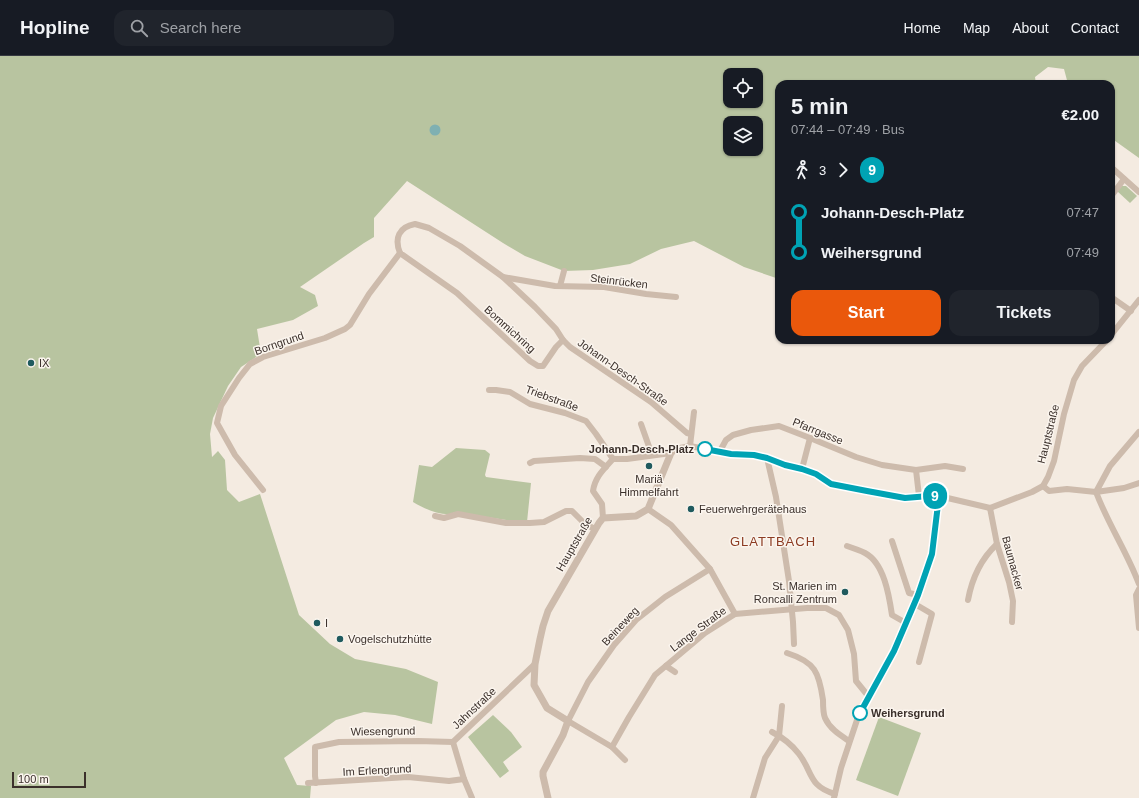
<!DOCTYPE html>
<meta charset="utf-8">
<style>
:root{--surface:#171b24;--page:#20242c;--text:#f1f3f6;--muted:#9ea1a6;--line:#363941;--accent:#ea580c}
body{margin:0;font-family:Arial,sans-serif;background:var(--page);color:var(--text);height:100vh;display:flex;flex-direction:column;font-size:15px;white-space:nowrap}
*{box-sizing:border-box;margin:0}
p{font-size:13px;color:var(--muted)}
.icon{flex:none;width:22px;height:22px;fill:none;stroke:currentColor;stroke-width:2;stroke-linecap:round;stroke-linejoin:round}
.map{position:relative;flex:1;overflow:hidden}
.panel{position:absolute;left:775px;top:24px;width:340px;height:264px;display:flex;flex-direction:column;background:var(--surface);border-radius:12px;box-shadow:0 1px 3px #0004}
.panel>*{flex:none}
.badge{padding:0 8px;border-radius:13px;font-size:14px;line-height:26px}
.fabs{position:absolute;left:723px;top:12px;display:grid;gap:8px}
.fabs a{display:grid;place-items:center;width:40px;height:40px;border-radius:8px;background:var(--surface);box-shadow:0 1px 3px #0004;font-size:20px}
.scale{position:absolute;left:12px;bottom:10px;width:74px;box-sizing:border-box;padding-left:4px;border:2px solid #3b302b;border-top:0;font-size:11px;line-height:14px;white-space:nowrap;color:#3b302b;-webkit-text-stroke:3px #fbf5ee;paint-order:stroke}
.map>.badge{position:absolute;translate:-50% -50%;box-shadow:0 0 0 2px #fff}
.legs{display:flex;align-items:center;gap:6px;height:44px;padding:0 16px;font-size:13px}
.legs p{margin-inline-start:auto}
.head{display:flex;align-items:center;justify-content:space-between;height:68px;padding:0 16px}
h1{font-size:22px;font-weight:800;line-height:30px}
.action{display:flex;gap:8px;margin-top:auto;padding:8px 16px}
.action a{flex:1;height:46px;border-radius:12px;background:var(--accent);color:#fff;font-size:16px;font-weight:800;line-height:46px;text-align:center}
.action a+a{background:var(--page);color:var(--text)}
ul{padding:0 16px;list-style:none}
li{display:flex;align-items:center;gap:14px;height:40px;font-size:15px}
li i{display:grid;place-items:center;width:6px;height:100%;margin:0 5px;background:currentColor}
li i::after{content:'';width:10px;height:10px;margin:-5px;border:3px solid;border-radius:50%;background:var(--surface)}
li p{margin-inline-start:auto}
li:first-child i{background:linear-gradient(#0000 50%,currentColor 0)}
li:last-child i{background:linear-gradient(currentColor 50%,#0000 0)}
header{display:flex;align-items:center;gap:24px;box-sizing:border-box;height:56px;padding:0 20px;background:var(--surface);border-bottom:1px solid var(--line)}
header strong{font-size:19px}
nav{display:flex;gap:22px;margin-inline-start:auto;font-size:14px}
.search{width:280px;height:36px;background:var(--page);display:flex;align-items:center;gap:10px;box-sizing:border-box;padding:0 14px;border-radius:12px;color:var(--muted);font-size:15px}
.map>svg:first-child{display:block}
.green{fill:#b8c4a0;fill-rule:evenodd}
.water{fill:#7fb0b2}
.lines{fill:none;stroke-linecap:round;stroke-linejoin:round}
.minor{stroke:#cdbbac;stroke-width:6}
.tertiary{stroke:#cdbbac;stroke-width:7}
.line-1-casing{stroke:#fff;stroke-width:9}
.line-1{stroke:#00a3b4;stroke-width:6}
.poi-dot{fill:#1f5a5e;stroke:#fbf5ee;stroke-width:1.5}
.stop-1-dot{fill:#fff;stroke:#00a3b4;stroke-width:2}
.labels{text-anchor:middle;stroke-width:3;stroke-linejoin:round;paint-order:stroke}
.street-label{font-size:11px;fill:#3b302b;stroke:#fbf5ee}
.poi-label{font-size:11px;fill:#3b302b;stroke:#fbf5ee;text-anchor:start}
.stop-label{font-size:11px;font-weight:bold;fill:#3b302b;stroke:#fbf5ee;text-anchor:end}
.quarter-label{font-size:13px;letter-spacing:1px;fill:#8c3b22;stroke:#fbf5ee}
</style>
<header>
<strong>Hopline</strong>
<div class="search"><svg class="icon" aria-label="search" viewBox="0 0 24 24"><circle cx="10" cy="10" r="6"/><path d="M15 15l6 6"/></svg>Search here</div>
<nav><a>Home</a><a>Map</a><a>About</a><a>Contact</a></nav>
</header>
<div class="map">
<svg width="1139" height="742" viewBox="0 0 1139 742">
<rect width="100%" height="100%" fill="#f4ebe1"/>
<g class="green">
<path d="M0,0H1139V102L1111,82V28H1068L1064,13L1048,11L1035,21L1036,28H779V223L744,211L694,185L661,193L630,208L593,214L564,215L525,200L503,187L407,125L374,162V181L364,187L300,231L315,239L318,250L293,264L257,273L261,298L241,311L228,330L213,362L210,378L212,401L218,395L225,404L227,434L239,446L260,438L299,559L330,588L355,603L406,613L438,626L432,668L395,659L364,656L336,664L284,702L297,729L311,730L310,742H0ZM730,19H756V45H730ZM730,67H756V93H730Z"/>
<path d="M1122,130H1126L1137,140L1130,147L1117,135Z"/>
<path d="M456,392L485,394L490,398L485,419L486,421L531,427L527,466L506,464L454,456L453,458C440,460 425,453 413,446L419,409L432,411Z"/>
<path d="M493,659L511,676L522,691L503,706L509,715L500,722L468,681Z"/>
<path d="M879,661L921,677L898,740L856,724Z"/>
</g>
<circle class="water" cx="435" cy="74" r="5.5"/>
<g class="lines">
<g class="minor">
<path d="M1111,111L1139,136"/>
<path d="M1111,144L1112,139L1124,123"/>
<path d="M415,168L429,172L460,190L503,221L535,251L556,273L563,284L556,291L543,310H538L530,305L457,237L400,197C394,182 399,171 415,168Z"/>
<path d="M503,221L555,230L604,231L646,238L676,241"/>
<path d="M560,230L564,215"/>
<path d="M1111,241L1131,255"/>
<path d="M1111,279L1139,244"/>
<path d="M563,284L570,291L651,346L687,377L691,378"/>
<path d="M489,334H496L510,336L530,348L565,357L586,365L596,378L613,403"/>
<path d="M641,368L652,399"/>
<path d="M690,390L694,356"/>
<path d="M720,395L726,384L733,379L751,374L779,370L810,382L856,401L882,409L916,414L919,440"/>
<path d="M767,402L776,441L789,525L793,566L794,588"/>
<path d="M530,407L534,405L580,402L595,403L606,411"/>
<path d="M802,413L810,382"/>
<path d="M916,414L945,410L963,413"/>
<path d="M1043,430L1049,435L1067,433L1096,436L1124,432L1139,427"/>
<path d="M263,434L235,399L217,367L221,350L239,322L250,308L263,301L325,282L345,273L350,269L369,238L400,197"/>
<path d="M1096,436C1108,468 1127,496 1139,528"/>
<path d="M1096,436L1110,410L1139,376"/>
<path d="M990,452L997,488L1009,526L1013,545L1012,566"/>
<path d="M648,453L671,469L710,513L735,558"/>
<path d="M435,460L444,462L458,458L506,467H530L544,466L566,455H572L585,468L595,473"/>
<path d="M603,462L602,448L593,435C595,421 604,413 613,403H627L671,397L680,392L690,390L731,398L754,399L767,402L785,409L802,413L816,418L831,427L855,433L905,442L929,440H939L990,452L1032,436L1043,430L1048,421L1054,405L1064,358L1074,324L1082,310L1107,284"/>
<path d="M892,485L909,537L918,539"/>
<path d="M847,490C853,492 859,494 865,497C884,507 889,539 892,559L906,567"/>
<path d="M1139,533L1136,539L1139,572"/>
<path d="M968,544C972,522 981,503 997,488"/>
<path d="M915,548L932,558L919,606"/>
<path d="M787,597C815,606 819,616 823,644C823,649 823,657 825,662C830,673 840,679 849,685"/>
<path d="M666,610L675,616"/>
<path d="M772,676C782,681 792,689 799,698C813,716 808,730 835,738"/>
<path d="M612,691L629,661L655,619L705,577L735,558L807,552H826L839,559L848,574L854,598L856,625L869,641"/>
<path d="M625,704L612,691L568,665L588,626L614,589L636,564L665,541L710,513"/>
<path d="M308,727L408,721L449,725L464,723"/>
<path d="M316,727L315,720V691L339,686L418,685L453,686"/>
<path d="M472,742L464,723L453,686L535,608"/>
<path d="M753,742L765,702L779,680L782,650"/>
<path d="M834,742L841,712L859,658L894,595L918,539L932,498L939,440"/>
</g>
<path class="tertiary" d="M548,742L543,720V716L563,679L568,665L547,652L534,629L535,608L540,583L543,570L548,555L599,467L603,462L636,460L648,453L671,397"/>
</g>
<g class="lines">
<g class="line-1-casing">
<path id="line-1" d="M705,393L731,398L754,399L767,402L785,409L802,413L816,418L831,428L867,435L905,442L929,440H939L932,498L918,539L894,595L860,657"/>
</g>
<use href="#line-1" class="line-1"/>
</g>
<g class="poi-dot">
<circle cx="31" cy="307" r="4"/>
<circle cx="649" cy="410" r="4"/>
<circle cx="691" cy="453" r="4"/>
<circle cx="845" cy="536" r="4"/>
<circle cx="317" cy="567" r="4"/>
<circle cx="340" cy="583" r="4"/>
</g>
<g class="stop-1-dot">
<circle cx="705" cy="393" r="7"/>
<circle cx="860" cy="657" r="7"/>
</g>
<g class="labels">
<g class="street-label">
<text transform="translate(619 225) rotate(7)" y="4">Steinrücken</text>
<text transform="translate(510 273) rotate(42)" y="4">Bommichring</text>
<text transform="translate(279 287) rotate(-19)" y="4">Borngrund</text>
<text transform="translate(623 316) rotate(35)" y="4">Johann-Desch-Straße</text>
<text transform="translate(552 342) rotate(20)" y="4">Triebstraße</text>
<text transform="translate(818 375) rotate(22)" y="4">Pfarrgasse</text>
<text transform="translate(1048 378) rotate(-76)" y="4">Hauptstraße</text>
<text transform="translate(574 488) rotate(-60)" y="4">Hauptstraße</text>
<text transform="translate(1013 507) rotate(75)" y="4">Baumacker</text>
<text transform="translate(620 570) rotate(-47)" y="4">Beineweg</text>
<text transform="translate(698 573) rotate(-37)" y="4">Lange Straße</text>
<text transform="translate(474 652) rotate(-43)" y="4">Jahnstraße</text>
<text transform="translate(383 675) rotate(-1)" y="4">Wiesengrund</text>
<text transform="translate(377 714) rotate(-3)" y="4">Im Erlengrund</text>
</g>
<g class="poi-label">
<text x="39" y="311">IX</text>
<text x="649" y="427" text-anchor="middle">Mariä<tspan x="649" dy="13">Himmelfahrt</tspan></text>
<text x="699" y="457">Feuerwehrgerätehaus</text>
<text x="837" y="534" text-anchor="end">St. Marien im<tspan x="837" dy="13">Roncalli Zentrum</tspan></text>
<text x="325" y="571">I</text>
<text x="348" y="587">Vogelschutzhütte</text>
</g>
<g class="stop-label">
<text x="694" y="397">Johann-Desch-Platz</text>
<text x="871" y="661" text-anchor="start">Weihersgrund</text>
</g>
<g class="quarter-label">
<text x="773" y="490">GLATTBACH</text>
</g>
</g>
</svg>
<div class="fabs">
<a><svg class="icon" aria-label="locate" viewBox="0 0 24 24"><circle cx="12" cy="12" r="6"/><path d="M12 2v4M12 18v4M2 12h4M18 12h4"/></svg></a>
<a><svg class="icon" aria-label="layers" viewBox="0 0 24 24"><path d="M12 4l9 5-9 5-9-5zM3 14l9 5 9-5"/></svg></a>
</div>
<div class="scale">100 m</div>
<b class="badge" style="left:935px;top:440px;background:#00a3b4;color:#fff">9</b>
<section class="panel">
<div class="head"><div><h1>5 min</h1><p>07:44 – 07:49 · Bus</p></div><b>€2.00</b></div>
<div class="legs"><svg class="icon" aria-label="walk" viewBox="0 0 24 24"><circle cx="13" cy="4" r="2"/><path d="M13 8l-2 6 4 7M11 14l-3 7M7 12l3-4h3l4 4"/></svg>3<svg class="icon" aria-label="forward" viewBox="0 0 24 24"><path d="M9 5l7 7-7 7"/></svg><b class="badge" style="background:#00a3b4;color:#fff">9</b></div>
<ul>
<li><i style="color:#00a3b4"></i><b>Johann-Desch-Platz</b><p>07:47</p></li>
<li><i style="color:#00a3b4"></i><b>Weihersgrund</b><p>07:49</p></li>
</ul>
<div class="action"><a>Start</a><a>Tickets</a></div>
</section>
</div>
